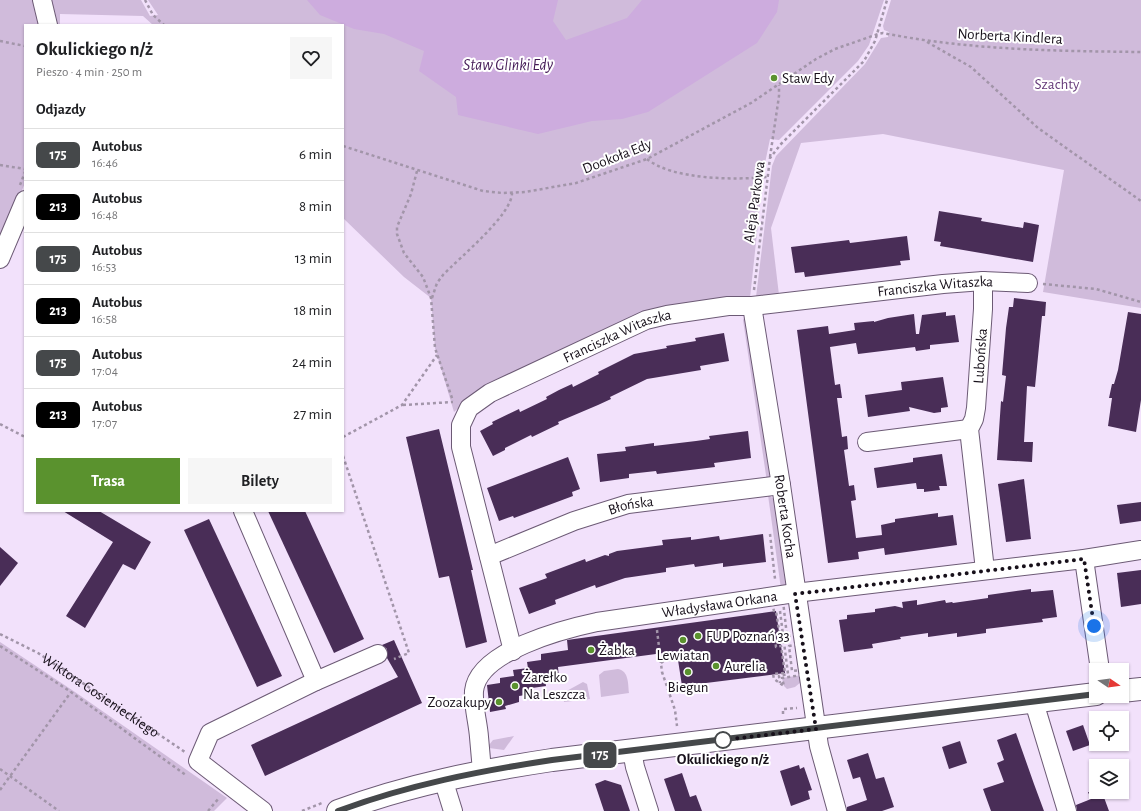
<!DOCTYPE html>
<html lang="pl">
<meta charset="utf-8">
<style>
:root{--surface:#fff;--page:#f6f6f6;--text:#202124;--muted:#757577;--line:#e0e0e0;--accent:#5a922e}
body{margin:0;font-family:"Alegreya Sans",sans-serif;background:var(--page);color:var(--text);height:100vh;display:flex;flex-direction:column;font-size:15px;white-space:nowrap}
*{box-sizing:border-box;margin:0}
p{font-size:13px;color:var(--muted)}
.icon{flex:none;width:22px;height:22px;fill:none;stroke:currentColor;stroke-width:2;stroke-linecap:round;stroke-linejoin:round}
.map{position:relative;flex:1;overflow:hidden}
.sheet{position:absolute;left:24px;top:24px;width:320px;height:488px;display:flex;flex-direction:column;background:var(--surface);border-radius:0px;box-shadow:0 1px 3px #0004}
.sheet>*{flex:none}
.badge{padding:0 8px;border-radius:6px;font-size:14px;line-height:26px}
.needle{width:26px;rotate:103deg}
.buttons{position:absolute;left:1089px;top:663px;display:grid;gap:8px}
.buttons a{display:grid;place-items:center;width:40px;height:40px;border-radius:0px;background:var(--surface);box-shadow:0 1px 3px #0004;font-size:20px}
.you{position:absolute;width:20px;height:20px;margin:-10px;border:3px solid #fff;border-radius:50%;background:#1a73e8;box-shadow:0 0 0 6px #1a73e833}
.map>.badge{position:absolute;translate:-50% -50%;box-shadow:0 0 0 2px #fff}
h2{padding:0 12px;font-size:15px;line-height:36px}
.round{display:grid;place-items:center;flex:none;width:42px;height:42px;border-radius:0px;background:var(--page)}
.summary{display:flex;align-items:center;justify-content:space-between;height:68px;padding:0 12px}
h1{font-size:19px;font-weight:700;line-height:30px}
.button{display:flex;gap:8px;margin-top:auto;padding:8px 12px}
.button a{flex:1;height:46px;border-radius:0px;background:var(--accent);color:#fff;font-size:16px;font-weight:700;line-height:46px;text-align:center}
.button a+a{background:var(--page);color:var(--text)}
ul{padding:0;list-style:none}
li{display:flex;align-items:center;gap:12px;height:52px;padding:0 12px;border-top:1px solid var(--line)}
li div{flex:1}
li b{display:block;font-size:15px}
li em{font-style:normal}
li .badge{min-width:44px;font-weight:700;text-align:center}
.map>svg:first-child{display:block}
.green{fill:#d0bbdb}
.water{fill:#cdacde}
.building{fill:#492d57}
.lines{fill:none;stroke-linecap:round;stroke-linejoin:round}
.minor-casing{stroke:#6c5a75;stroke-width:20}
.tertiary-casing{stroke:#6c5a75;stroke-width:24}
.path{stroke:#a295a9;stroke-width:2.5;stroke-dasharray:3 3;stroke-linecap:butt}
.minor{stroke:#fff;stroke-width:18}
.tertiary{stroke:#fff;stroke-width:22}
.line-casing{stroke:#fff;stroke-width:9}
.line{stroke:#45484a;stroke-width:6}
.walk{stroke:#17101a;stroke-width:4;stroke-dasharray:0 7.2}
.poi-dot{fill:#5a922e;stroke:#fff;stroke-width:1.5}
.stop-dot{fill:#fff;stroke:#45484a;stroke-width:2}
.labels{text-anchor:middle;stroke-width:4;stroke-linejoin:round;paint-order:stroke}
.street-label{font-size:15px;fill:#17101a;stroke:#fff}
.poi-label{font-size:15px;fill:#17101a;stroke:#fff;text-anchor:start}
.park-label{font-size:15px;fill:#663c7a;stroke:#fff}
.stop-label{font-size:15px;font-weight:bold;fill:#17101a;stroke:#fff}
.water-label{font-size:16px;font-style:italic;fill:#431955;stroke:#fff}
</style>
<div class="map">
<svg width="1141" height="811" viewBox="0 0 1141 811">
<rect width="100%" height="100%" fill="#f2e1fb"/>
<g class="green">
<path d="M0,0H36L42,25H25V183L0,242Z"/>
<path d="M47,0H141L150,16L158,15L148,0H884L869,45L858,61L779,140L770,139L764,168L750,298L693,307L476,393L454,412L435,348L431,298L404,277L343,218V25H153L143,16L60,14V25H53Z"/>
<path d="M891,0H1141V308L1043,292L1064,170L883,134L801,143L771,228L779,295L756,297L772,166L776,156L865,64L881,38L888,37L889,32L884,30L883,26Z"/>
<path d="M744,318L747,320L773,476L767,482L743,320Z"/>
<path d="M768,495L776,500L788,585L781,589Z"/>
<path d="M0,642L75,692L227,798L214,811H0Z"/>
<path d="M618,669C629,671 628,684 629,693L601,697L599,675L604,671Z"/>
<path d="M802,675L801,682L795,687L787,689L784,686L782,678Z"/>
<path d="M583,682L587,684L590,699L564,702L563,693Z"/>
<path d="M514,736L504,750L489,748V745L493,740Z"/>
</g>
<path class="water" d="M307,0H558L553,21L566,40L627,18L642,0H779L777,12L757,43L648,112L622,119L592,121L538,134L458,115L456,97L419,71L424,51L384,34L354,29L320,15Z"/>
<g class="building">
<path d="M939,211L982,218L981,221L1023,228L1024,222L1039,225L1033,262L940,246L941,242L934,241Z"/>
<path d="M907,236L910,260L900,261L901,265L805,277L804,272L795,273L791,247L849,240L850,243Z"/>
<path d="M1014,298L1046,302L1045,316H1042L1035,387L1027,386L1024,442H1033L1032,462L997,460L1001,401L1003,402L1006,376L1002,375L1006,328L1009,307H1013Z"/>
<path d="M946,312V316L955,315L959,342L930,345V349L916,351L915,347L858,354L856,343L830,347L835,385L840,384L842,398H837L842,437L847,436L848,449L844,450L849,486L854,485L855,493L856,500L851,501L856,538L882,535L881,525L895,522V519L938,513V517L953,515L957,545L885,555L884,548L858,552L859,559L828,563L797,330L828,326L829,334L855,330L854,323L874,321V322L888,318L914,314L916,334H919L922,315Z"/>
<path d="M1128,312L1141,314V400L1136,432L1108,426L1112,398H1109L1112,384H1114L1118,370Z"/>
<path d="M724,333L729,361L700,366L701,370L647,379L610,397L611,399L598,405L558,422L559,424L532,437L531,435L505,448V450L493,456L480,431L493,424L492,422L519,409L520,412L547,399L546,397L559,390L572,384L573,387L599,374L598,372L634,354L667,348L666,346L696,341L695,338Z"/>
<path d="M943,377L948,407L941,408V412L934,413L909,407L910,411L868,417L865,395L902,390L901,382Z"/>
<path d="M439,429L473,570H471L487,642L466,648L449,576L439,578L406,437Z"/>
<path d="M748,431L751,458L714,463L715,467L657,474L656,471L629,474V478L600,482L597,454L626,451L625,447L654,443V446L696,441L710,439L709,436Z"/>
<path d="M942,454L947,486H939L940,490L924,492V489H917L916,483L877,488L874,468L913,462V458Z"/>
<path d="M568,457L580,489L572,492L573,496L514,518L513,516L499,521L487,488Z"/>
<path d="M1024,479L1031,539L1006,542L998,484Z"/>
<path d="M1141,502V521L1120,524L1117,505Z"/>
<path d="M63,511H99L151,542L135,570L123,564L85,628L66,616L113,542Z"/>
<path d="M268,511H305L364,639L334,653Z"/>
<path d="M209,519L282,676L257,687L184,530Z"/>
<path d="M763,534L766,562L723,567V563L695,567L694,564L666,568V572L625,578L596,588L595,585L555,600L556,604L529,614L519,588L547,578L545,574L585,559L586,562L605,555L609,556V554L617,551L663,545L662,540L691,537V540L719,536L720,540Z"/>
<path d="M0,547L18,563L0,586Z"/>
<path d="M1141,570V604L1121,607L1117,573Z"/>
<path d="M1031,589V592L1053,590L1057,617L1042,619L1043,622L986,629V633L957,637V633L928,637V633L900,637L901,639L872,644L873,648L844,652L839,620L847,619V615L875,612V609L895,606L903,608L902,602L917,600V605L945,600L946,603L952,602L953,603L988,598V595Z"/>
<path d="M776,611L785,673L682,686L678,660L672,661L671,652L558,667L559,678L545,680L546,686L532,688V694L519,696V702L505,706L506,709L490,712L487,685L500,683V678L514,676L513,670L528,668L527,662L541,660V654L568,650L567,640Z"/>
<path d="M394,640L422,703L265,776L251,745L398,677L387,658V649L382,645Z"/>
<path d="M1083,725L1090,745L1073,751L1066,731Z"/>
<path d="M1016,733L1034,784L1044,811H991L983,789L1004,782L997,763L1004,760L997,740Z"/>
<path d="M960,741L967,763L949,769L942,747Z"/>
<path d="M868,753L876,779L884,777L894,807L882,811H847V807L867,800L860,777L853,779L847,760Z"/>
<path d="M799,765L800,769L804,767L812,790L808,791L810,799L791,806L780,771Z"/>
<path d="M682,773L690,797L696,795L702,811H675L664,779Z"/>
<path d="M605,780L621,785L630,811H604L595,784Z"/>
<path d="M1088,792H1102L1109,811H1077L1076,805L1091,799Z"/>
</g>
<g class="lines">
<g class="minor-casing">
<g id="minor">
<path d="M42,0L48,25"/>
<path d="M0,259L25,200"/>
<path d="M983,281V309L976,408L974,419L969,429L985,570"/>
<path id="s2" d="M752,306L781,485L819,746L837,811"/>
<path d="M867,442L969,429"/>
<path d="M243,511L316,681"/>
<path id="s3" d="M489,556L574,521L628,504L781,485"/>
<path d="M1084,559L1100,670"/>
<path id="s4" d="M513,651L461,447V425L469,408L490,393L646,320L667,315L728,306H752L943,284L983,281L1028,283"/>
<path d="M1034,702L1067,811"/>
<path d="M632,751L635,767L649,811"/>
<path id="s5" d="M482,771C481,760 480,748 479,737C478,722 473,707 474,691C478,651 564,629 597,622L795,593L1084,559L1141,550"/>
<path d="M443,779L453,811"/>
<path d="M263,811L198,761L210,733L316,681L378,654"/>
</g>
</g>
<g class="tertiary-casing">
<g id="tertiary">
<path d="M1122,691L1141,689"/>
<path d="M338,811C408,785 479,771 552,760L1096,694"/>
</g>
</g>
<g class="path">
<path d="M145,0L153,15L164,25"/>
<path d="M0,41L25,46"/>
<path d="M927,42L971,67L1038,128L1141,201"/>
<path d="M343,146L483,191L502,193L525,192L576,183L647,159L751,103L816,59L835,49L878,34L883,33C968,50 1055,51 1141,52"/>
<path d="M770,157L779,96V85"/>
<path d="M647,159C673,180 735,180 767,177"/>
<path d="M0,165L25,169"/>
<path d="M417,171L411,194L397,227V234L404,253L423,277L431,298L435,348L453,401"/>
<path d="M20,185L25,172"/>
<path d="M1043,284L1096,289L1141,302"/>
<path d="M754,290L770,158L781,144L864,61L875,41L887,0"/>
<path d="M432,298L437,283L443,275C459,258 512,215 512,193"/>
<path d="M403,405L453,402"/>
<path d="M0,424L25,437"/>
<path d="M343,437L402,405L437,355"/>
<path d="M343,456L409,653L394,659"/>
<path d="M770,534L775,579"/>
<path d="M783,601L787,636L796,635L798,644L789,646L792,671L801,670L802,675L782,678L784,686L774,679L773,674L785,673L781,646L776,647L775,638L780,637L776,611H774L772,603Z"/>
<path d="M780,611L788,674L779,676L780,683"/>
<path d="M657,630L662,672L675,710L677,726"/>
<path id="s1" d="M0,634L38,653L185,752"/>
<path d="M776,642L783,641"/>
<path d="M0,646L71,692L187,776"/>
<path d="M661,663L671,656"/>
<path d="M783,714V709L797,708"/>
<path d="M0,769L59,811"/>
<path d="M0,790L71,692"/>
<path d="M208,811L219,798"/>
<path d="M302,811L322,803"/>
</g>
<use href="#minor" class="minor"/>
<use href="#tertiary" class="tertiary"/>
</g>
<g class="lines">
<g class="line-casing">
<path id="line" d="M338,811C408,785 479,771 552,760L1096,694"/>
</g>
<use href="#line" class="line"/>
<path class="walk" d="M723,740L816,729L795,594L1084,559L1094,626"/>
</g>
<g class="poi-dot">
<circle cx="774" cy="78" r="4"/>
<circle cx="698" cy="636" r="4"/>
<circle cx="683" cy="640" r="4"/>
<circle cx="591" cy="650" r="4"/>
<circle cx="716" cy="666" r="4"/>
<circle cx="688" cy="672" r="4"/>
<circle cx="515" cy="686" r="4"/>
<circle cx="499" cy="702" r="4"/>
</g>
<circle class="stop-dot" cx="723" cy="740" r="8"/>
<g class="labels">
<g class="street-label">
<text transform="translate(1010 36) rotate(3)" y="5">Norberta Kindlera</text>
<text transform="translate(617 156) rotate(-21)" y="5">Dookoła Edy</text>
<text transform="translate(754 202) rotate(-82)" y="5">Aleja Parkowa</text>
<text dy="5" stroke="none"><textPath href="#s4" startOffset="741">Franciszka Witaszka</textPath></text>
<text dy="5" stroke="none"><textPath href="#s4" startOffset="417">Franciszka Witaszka</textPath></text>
<text transform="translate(980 356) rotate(-86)" y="5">Lubońska</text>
<text dy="5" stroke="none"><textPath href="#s3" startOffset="151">Błońska</textPath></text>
<text dy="5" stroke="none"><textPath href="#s2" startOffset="213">Roberta Kocha</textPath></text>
<text dy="5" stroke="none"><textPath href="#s5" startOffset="352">Władysława Orkana</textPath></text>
<text dy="5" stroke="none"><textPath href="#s1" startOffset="118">Wiktora Gosienieckiego</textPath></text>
</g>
<g class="poi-label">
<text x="782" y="83">Staw Edy</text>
<text x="706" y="641">FUP Poznań 33</text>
<text x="599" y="655">Żabka</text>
<text x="683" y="660" text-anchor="middle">Lewiatan</text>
<text x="724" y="671">Aurelia</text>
<text x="523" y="682">Żarełko<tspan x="523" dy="17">Na Leszcza</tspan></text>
<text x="688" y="692" text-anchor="middle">Biegun</text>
<text x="491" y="707" text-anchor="end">Zoozakupy</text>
</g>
<g class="park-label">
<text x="1057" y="89">Szachty</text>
</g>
<g class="stop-label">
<text x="723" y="764">Okulickiego n/ż</text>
</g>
<g class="water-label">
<text x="508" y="70">Staw Glinki Edy</text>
</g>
</g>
</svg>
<div class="buttons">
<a><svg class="needle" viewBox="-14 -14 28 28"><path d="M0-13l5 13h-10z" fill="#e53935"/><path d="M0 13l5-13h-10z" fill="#757577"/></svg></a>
<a><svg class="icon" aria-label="locate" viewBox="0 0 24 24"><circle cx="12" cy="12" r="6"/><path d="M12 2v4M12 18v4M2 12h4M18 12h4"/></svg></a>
<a><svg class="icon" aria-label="layers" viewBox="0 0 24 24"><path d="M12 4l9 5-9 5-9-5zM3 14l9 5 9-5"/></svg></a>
</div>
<div class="you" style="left:1094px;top:626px"></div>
<b class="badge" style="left:600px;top:755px;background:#45484a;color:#fff">175</b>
<section class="sheet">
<div class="summary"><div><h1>Okulickiego n/ż</h1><p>Pieszo · 4 min · 250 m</p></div><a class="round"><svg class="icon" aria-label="heart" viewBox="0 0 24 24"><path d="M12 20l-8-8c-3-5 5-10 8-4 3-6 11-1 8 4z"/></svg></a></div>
<h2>Odjazdy</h2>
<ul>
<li><span class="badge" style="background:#45484a;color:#fff">175</span><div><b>Autobus</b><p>16:46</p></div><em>6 min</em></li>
<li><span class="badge" style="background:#000;color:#fff">213</span><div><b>Autobus</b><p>16:48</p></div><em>8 min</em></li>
<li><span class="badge" style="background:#45484a;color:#fff">175</span><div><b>Autobus</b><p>16:53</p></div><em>13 min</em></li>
<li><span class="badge" style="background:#000;color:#fff">213</span><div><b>Autobus</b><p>16:58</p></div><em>18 min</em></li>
<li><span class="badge" style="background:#45484a;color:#fff">175</span><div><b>Autobus</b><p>17:04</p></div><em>24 min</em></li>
<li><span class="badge" style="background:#000;color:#fff">213</span><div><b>Autobus</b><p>17:07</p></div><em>27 min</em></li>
</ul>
<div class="button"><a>Trasa</a><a>Bilety</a></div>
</section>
</div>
